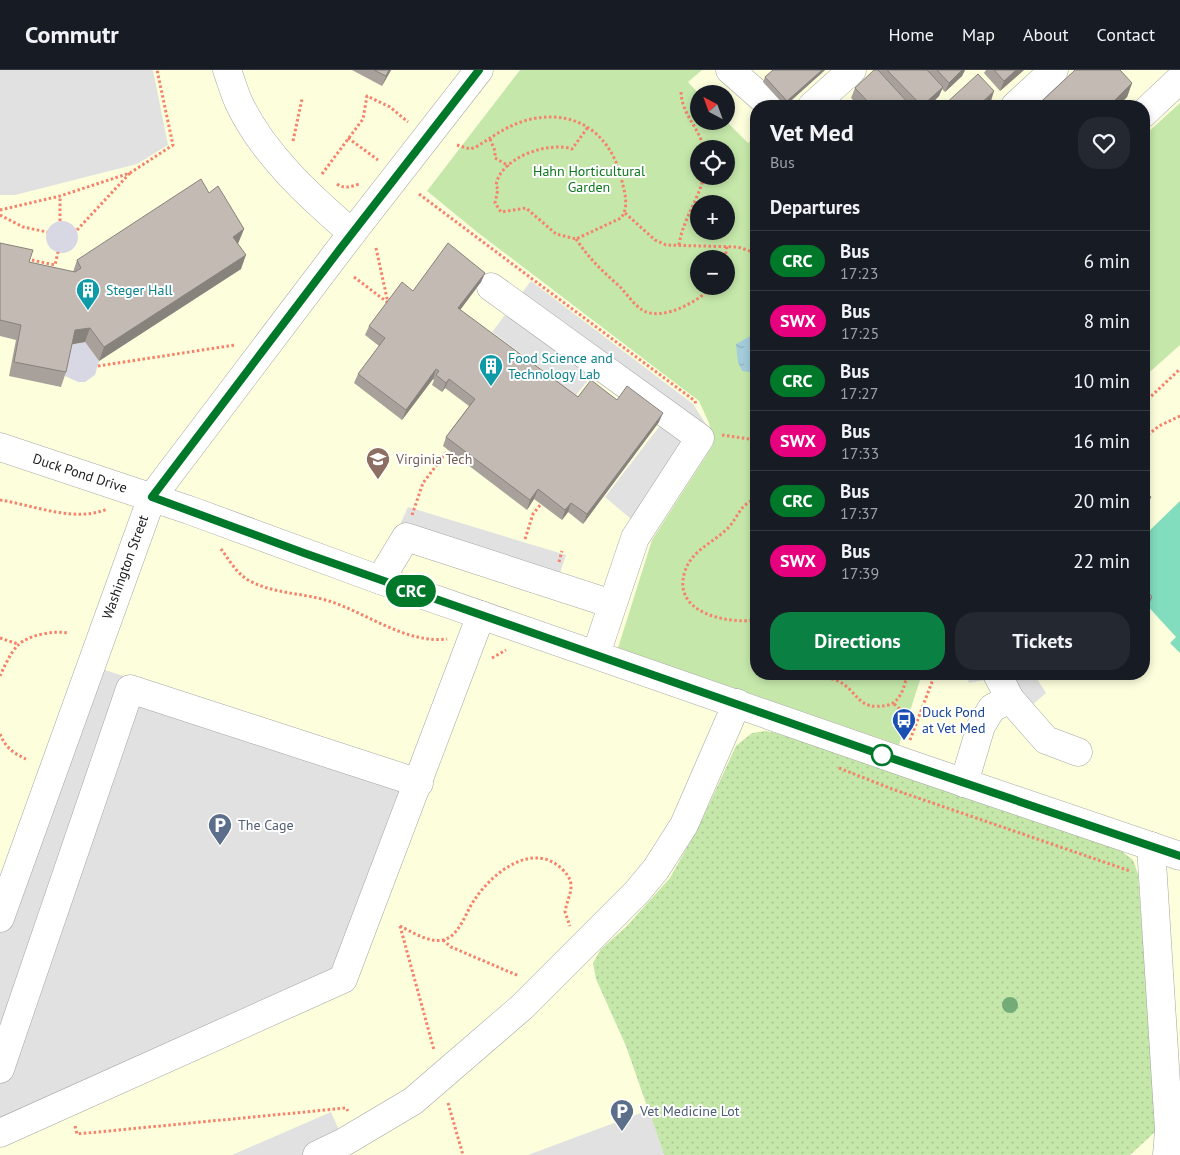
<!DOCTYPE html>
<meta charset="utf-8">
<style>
:root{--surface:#171b24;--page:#242831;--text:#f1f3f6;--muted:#9ea1a6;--line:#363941;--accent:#0b8043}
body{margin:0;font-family:"PT Sans",sans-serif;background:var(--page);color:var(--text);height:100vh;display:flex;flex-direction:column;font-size:19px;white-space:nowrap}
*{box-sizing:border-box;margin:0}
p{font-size:16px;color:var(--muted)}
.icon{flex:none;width:28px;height:28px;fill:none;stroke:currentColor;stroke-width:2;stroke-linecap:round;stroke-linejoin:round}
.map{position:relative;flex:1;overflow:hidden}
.sheet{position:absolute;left:750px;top:30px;width:400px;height:580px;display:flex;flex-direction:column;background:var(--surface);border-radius:20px;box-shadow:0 2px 8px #0003}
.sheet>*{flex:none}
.badge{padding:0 10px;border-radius:16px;font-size:18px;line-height:32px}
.needle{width:32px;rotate:319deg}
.buttons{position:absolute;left:690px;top:15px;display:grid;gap:10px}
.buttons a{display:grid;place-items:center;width:45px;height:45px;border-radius:50%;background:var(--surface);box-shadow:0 2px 8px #0003;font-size:25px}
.map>.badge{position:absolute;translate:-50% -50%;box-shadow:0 0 0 2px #fff}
h2{padding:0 20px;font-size:19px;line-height:45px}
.round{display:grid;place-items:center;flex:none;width:52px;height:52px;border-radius:20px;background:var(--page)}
.head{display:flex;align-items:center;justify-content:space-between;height:85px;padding:0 20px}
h1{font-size:24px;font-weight:600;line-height:38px}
.action{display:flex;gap:10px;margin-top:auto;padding:10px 20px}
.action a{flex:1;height:58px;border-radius:20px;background:var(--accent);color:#fff;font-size:20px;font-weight:600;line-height:58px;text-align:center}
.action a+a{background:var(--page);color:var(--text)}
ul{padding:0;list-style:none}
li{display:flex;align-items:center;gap:15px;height:60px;padding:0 20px;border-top:1px solid var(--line)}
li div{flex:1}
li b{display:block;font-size:19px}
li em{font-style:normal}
li .badge{min-width:55px;font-weight:700;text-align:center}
header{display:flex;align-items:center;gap:30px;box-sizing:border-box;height:70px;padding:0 25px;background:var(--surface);border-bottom:1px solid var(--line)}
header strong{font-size:24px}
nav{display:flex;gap:28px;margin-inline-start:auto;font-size:18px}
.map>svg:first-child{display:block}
.education{fill:#fcfedc;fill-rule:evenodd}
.grass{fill:url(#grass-dots)}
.garden{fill:#c5e8aa;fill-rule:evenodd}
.pitch{fill:#82dcbe}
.parking{fill:#e1e1e1}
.plaza{fill:#d8d7e4}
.water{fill:url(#water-ripples)}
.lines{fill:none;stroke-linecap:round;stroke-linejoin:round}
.minor-casing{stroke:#a4a4a4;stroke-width:29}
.path{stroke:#f6816c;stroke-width:3;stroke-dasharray:2.5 2.5;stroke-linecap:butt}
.minor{stroke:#fff;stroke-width:28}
.tree{fill:#73ac76}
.wall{fill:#a8a09a}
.shaded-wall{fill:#88827d}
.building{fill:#c3bab3;stroke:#88827d}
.line-casing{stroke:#fff;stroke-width:11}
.line{stroke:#00782a;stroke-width:8}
.stop-dot{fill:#fff;stroke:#00782a;stroke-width:2.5}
.labels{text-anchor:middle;stroke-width:4;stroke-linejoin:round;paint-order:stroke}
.park-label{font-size:14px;fill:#0e781c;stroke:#fff}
.culture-label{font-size:14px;fill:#0d838f;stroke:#fff;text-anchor:start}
.education-label{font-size:14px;fill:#785e54;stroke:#fff;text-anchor:start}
.street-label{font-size:14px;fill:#1d1d1d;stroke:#fff}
.transit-label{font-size:14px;fill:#164399;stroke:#fff;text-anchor:start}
.service-label{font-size:14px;fill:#4e5e75;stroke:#fff;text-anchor:start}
</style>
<header>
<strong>Commutr</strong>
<nav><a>Home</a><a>Map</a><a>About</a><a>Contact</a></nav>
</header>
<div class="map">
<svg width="1180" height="1085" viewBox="0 0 1180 1085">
<defs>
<pattern id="grass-dots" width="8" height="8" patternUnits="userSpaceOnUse" patternTransform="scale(1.25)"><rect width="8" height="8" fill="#c5e8aa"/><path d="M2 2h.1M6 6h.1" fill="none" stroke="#a9c792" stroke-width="1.8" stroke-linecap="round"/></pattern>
<pattern id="water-ripples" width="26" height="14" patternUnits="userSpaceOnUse" patternTransform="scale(1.25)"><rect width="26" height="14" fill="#a4ccdb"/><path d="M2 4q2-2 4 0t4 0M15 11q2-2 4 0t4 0" fill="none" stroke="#8dafbc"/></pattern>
</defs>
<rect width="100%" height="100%" fill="#eeebe3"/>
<path class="education" d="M0,0H1180V1085H0ZM699,24H726V51H699ZM756,36H1144V604H756ZM699,79H726V106H699ZM699,134H726V161H699ZM699,189H726V216H699Z"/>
<path class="grass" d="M766,661L780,664L1120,780L1133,790L1138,804L1157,1060L1130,1085H664L626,976L596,909L593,893L601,879L626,857L670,808L700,754L736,676L752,663Z"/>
<g class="garden">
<path d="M520,0H702L688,12L699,24V51H726L748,73L756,66V604H922L899,675L618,578L652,470L713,375L709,353L699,331L477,162L427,121ZM699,79H726V106H699ZM699,134H726V161H699ZM699,189H726V216H699Z"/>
<path d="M1180,33V275L1144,307V66Z"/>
</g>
<path class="pitch" d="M1180,431V583L1170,573L1176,567L1144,532V466Z"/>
<g class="parking">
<path d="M0,0H153L168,75L137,94L15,125H0Z"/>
<path d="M531,211L693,334L706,354L710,375L650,465L605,427L662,353L594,303L576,325L492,262Z"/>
<path d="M408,437L566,485L553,524L392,472Z"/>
<path d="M93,596L434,709L349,913L0,1064V844Z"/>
<path d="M966,604H1034L1046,623L1031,636L1007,606L969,613Z"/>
<path d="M649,1040L664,1085H528Z"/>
<path d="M331,1042L350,1085H232Z"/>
</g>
<g class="plaza">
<circle cx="62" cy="167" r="16"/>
<path d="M85,272L99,291L95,305L85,312H78L63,305L69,275Z"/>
</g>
<path class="water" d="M756,263V298L750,302L742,301L738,292L736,274Z"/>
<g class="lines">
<g class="minor-casing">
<g id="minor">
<path d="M227,0C231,11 234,22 239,33C263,84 309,126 352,163"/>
<path d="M730,0L771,36"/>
<path d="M812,36L852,0"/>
<path d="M1015,36L1054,0"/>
<path d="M1144,43L1180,9"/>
<path d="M491,217L700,368L635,468L596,584"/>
<path d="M0,377L189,440L380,510L915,696L1180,786"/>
<path d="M380,510L406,467L612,534"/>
<path d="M997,604L1010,629L1046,670L1078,682"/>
<path d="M964,713L981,656L992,638L1010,629"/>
<path d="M1151,776L1169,1060L1167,1085"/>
<path d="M0,848L152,427L352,163L479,0"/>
<path d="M0,999L130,619L419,713"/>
<path d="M0,1063L343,909L481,545"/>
<path d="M317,1085L344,1072L413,1031L522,937L637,822L656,799L684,755L737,633"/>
</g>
</g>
<g class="path">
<path d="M681,22C682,45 699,57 704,79"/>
<path d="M348,68L378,90"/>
<path d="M490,69L495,81V88L509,96"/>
<path d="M293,71L302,29"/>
<path d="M457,75L470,79L476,77C492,67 507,56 524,51C571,37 609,60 621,107C624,121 630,136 621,148L576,169L556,164L526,138L501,142L495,133L498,119L496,116C499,88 548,71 572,79L588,57"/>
<path d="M322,104L363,49L367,26L390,37L408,52"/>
<path d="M337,114C344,119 351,117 359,114"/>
<path d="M419,124L695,331L696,335"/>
<path d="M0,140L60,126L130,103L173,75L157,0"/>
<path d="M625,143L655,170L666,175L738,177L756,183"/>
<path d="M0,145L23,157L47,162"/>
<path d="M60,151V126"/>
<path d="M77,160L130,103"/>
<path d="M576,169C588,187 601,200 617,214C627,223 633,235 644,241C664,251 699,231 713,216"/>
<path d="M679,175C683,149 698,131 704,106"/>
<path d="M376,178L388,233"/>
<path d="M27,189L55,195L58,182"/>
<path d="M725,189L727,176"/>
<path d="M354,207L387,232"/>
<path d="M98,296L235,275"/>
<path d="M1144,333L1180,299"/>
<path d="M722,365L756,370"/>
<path d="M1144,368L1159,356L1180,346"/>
<path d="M756,429C740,434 739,446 728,458C713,473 692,480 685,501C671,543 727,554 756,550"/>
<path d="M0,430C33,435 75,453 107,439"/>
<path d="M412,445L423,413L448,380"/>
<path d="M525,469L533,444L541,434"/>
<path d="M221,479C230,491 238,506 252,512C276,524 303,523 329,531C367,543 406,574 447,569"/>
<path d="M559,492L562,481"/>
<path d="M0,568L18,574"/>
<path d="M492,588L506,580"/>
<path d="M802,604C813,610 825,606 836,610C859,620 856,642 888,635C901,632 905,615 907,604"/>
<path d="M0,606C4,597 11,582 18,575C28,565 55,560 68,563"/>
<path d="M894,634L916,653"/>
<path d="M0,664C5,677 13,683 26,689"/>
<path d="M910,670L935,604"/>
<path d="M839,698L892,719L1130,801"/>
<path d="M400,856C412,862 429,873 443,870C460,866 466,841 475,829C493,802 534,770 563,800C578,815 568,824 565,842L570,856"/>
<path d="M400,856L434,980"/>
<path d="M443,870L451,877L519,906"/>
<path d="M448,1033L463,1085"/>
<path d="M75,1056L77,1064L346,1038L348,1041"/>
</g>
<use href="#minor" class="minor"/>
</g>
<circle class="tree" cx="1010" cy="935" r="8"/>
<g class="wall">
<path d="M352,0H391L382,16Z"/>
<path d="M773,0H825L785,36L763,12L765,7Z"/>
<path d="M879,0H965L962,6L945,22L942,19L939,26L929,36H859L851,28L855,18Z"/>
<path d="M986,0H1024L1000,21L984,3Z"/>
<path d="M1132,13L1127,27L1118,36H1039L1041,32Z"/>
<path d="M209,123L244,159L238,174L241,199L99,291L85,272L72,274L66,302L61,317L9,306L16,270L0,266V173L29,192L73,202L77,190Z"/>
<path d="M485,203L481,212L460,240L578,327L617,330L659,352L583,454L568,442L562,450L534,429L527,440L443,376L446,367L469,336L445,318L442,322L432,315L434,310L433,309L402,350L354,313L358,304L379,276L365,265L369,256L413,221Z"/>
</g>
<g class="shaded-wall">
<path d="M389,0H391L382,16L386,6Z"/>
<path d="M822,0H825L785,36L787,31Z"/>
<path d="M962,0H965L962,6L945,22L949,13Z"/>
<path d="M1016,0H1024L1000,21L1004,11Z"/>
<path d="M1132,13L1127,27L1118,36H1109Z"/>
<path d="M943,17L939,26L929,36H922Z"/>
<path d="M994,21L991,31L985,36H978Z"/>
<path d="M244,159L238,173L228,181L233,167Z"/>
<path d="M246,185L241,199L99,291L104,277Z"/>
<path d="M485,203L481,212L454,248L458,238Z"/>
<path d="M90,258L85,272L69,275L75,260Z"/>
<path d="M436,299L433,309L402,350L406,340Z"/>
<path d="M449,309L445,318L442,322L446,313Z"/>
<path d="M663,343L659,352L583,454L587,444Z"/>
<path d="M538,419L534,429L527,440L530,430Z"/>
<path d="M1151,427L1144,446V435Z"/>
<path d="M571,433L568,442L562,450L565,440Z"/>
<path d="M1152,527L1145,545L1144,547V534Z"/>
</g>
<g class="building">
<path d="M374,0H389L386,6Z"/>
<path d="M773,0H822L787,31L765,7Z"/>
<path d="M874,0H878L911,36H872L855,18Z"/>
<path d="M887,0H927L943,17L922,36Z"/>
<path d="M937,0H962L949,13Z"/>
<path d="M994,0H1016L1004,11Z"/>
<path d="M1075,0H1120L1132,13L1109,36H1045L1041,32Z"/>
<path d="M978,4L994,21L978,36H943Z"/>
<path d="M201,109L209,123L218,116L244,159L233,167L246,185L104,277L90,258L75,260L66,302L14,292L21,255L0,250V173L33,180L29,192L75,202L81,198L77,190Z"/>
<path d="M448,173L485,203L458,238L578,327L591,310L617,330L627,316L663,343L587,444L571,433L565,440L538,419L530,430L446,367L475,329L449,309L446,313L436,305L439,301L436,299L406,340L358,304L385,268L369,256L402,212L413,221Z"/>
<path d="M1144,421L1151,427L1144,435Z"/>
<path d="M1144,517L1152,527L1144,534Z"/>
</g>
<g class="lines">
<g class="line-casing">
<path id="line" d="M479,0L340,179L152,427L304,483L882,685L1180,786"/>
</g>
<use href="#line" class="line"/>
</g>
<defs>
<g id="building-pin" transform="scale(1.25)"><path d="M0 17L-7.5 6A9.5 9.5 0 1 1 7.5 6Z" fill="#0f9aa8" stroke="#fff"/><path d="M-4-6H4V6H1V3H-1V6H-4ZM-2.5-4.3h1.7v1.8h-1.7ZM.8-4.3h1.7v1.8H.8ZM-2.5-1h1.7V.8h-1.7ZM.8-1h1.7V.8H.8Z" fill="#fff"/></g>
<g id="university-pin" transform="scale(1.25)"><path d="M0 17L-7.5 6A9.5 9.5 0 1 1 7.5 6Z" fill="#8d6e63" stroke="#fff"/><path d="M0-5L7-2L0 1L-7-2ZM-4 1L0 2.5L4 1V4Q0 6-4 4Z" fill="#fff"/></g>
<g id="bus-pin" transform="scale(1.25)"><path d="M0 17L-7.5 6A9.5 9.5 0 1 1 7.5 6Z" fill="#1a4fb4" stroke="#fff"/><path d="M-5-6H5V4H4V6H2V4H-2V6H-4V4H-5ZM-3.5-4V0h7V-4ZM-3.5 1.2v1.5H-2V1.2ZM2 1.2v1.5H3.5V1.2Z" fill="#fff"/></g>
<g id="parking-pin" transform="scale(1.25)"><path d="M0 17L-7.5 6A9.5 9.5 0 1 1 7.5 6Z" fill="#5c6f8a" stroke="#fff"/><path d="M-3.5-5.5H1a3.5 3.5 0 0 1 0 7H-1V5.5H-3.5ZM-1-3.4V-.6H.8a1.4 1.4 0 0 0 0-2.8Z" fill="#fff"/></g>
</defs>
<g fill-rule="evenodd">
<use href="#building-pin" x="88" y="220"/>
<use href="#building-pin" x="491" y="296"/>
<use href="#university-pin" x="378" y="389"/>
<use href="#bus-pin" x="904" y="650"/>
<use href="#parking-pin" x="220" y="755"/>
<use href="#parking-pin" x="622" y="1041"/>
</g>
<circle class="stop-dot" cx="882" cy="685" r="10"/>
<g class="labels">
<g class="park-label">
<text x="589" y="106">Hahn Horticultural<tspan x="589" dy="16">Garden</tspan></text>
</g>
<g class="culture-label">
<text x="106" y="225">Steger Hall</text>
<text x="508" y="293">Food Science and<tspan x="508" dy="16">Technology Lab</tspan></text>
</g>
<g class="education-label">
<text x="396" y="394">Virginia Tech</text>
</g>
<g class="street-label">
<text transform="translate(80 403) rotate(18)" y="5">Duck Pond Drive</text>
<text transform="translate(125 497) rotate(-70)" y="5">Washington Street</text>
</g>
<g class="transit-label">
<text x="922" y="647">Duck Pond<tspan x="922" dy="16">at Vet Med</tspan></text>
</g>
<g class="service-label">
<text x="238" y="760">The Cage</text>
<text x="640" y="1046">Vet Medicine Lot</text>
</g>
</g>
</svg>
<div class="buttons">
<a><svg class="needle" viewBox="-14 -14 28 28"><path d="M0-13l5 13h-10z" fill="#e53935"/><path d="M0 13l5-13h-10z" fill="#9ea1a6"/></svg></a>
<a><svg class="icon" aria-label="locate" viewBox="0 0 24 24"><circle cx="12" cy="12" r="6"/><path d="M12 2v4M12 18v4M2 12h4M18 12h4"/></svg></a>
<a>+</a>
<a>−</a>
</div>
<b class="badge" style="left:411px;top:521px;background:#00782a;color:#fff">CRC</b>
<section class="sheet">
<div class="head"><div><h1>Vet Med</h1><p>Bus</p></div><a class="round"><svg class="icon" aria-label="heart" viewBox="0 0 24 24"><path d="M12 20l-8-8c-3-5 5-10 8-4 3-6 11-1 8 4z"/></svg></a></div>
<h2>Departures</h2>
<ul>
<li><span class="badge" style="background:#00782a;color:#fff">CRC</span><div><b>Bus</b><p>17:23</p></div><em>6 min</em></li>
<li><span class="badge" style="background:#e6007e;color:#fff">SWX</span><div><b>Bus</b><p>17:25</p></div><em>8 min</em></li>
<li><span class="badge" style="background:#00782a;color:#fff">CRC</span><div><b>Bus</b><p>17:27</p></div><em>10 min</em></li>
<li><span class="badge" style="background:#e6007e;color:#fff">SWX</span><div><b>Bus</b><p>17:33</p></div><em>16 min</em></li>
<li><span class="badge" style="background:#00782a;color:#fff">CRC</span><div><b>Bus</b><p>17:37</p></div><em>20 min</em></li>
<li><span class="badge" style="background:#e6007e;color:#fff">SWX</span><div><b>Bus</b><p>17:39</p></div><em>22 min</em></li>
</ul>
<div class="action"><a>Directions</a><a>Tickets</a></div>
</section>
</div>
